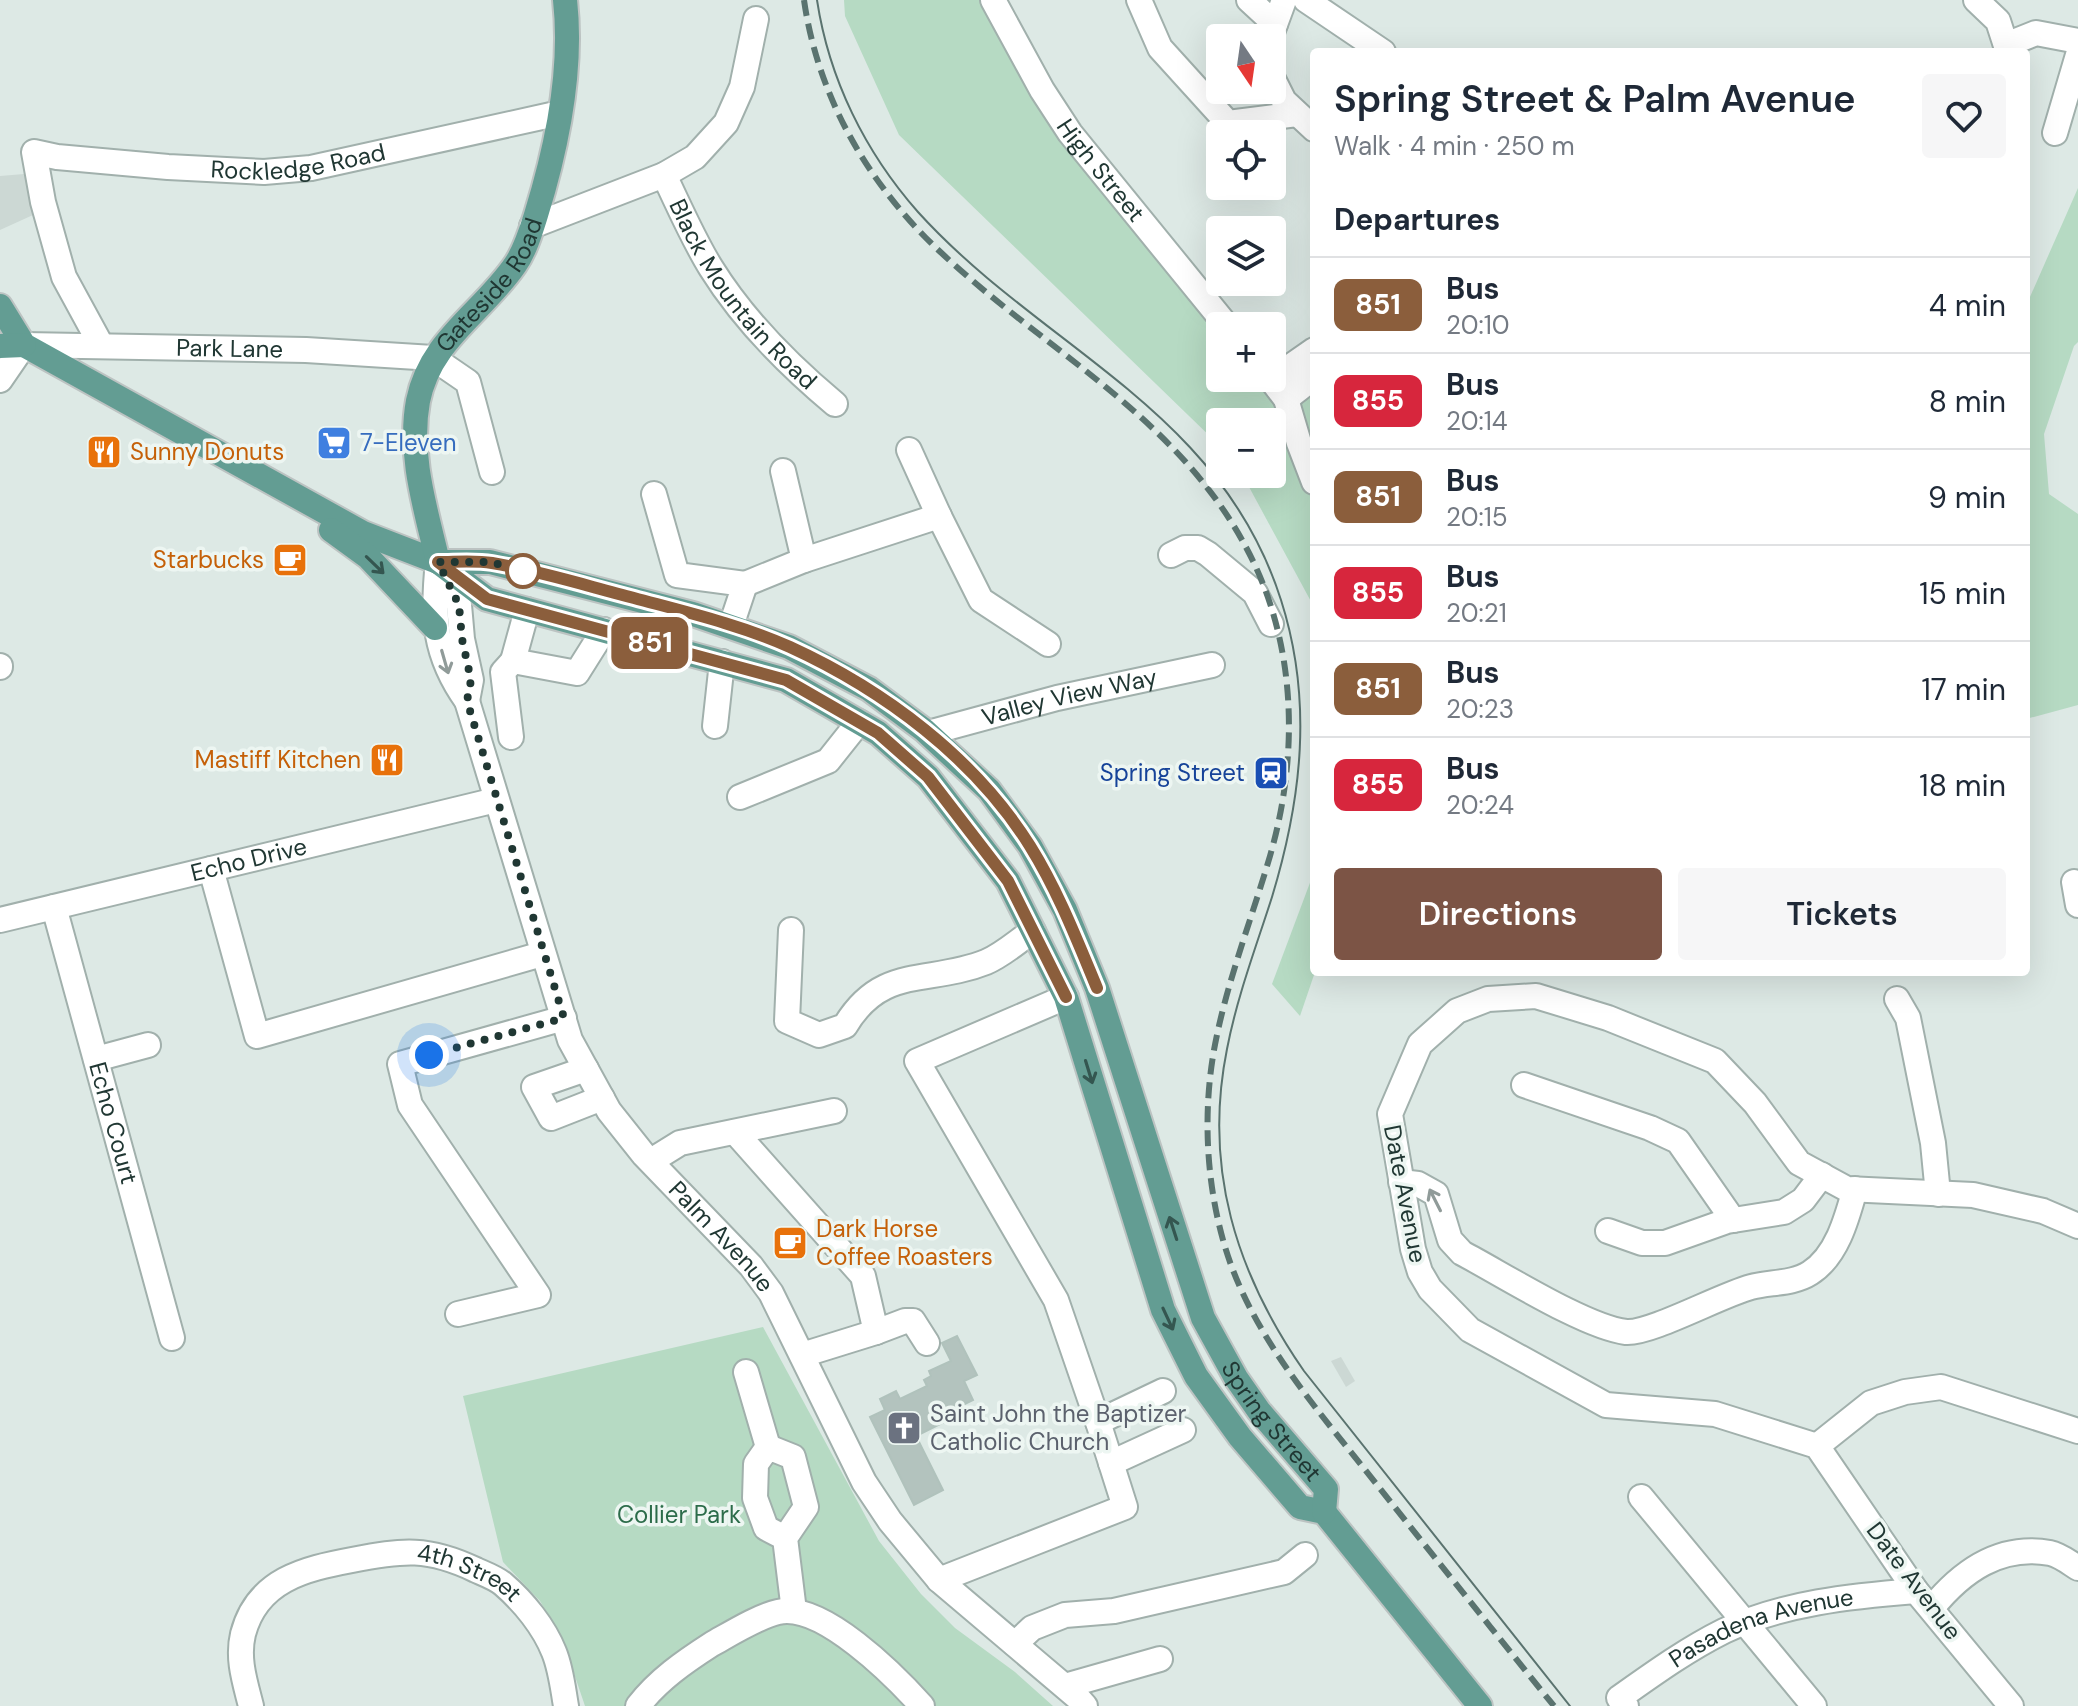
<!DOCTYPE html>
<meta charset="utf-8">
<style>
:root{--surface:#fff;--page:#f6f6f7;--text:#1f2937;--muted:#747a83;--line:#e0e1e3;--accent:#7c5445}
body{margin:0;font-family:"DM Sans",sans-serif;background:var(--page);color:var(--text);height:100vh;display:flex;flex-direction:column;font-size:30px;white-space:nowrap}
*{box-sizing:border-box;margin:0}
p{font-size:26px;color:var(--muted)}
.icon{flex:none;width:44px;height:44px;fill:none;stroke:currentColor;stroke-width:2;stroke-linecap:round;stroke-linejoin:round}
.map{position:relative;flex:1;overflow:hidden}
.details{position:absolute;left:1310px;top:48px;width:720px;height:928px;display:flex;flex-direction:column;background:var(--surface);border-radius:8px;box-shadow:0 8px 32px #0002}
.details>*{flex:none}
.badge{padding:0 16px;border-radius:12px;font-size:28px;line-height:52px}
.needle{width:52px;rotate:167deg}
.fabs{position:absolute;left:1206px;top:24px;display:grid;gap:16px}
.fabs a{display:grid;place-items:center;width:80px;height:80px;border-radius:8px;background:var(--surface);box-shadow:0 8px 32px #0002;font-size:40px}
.you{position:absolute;width:40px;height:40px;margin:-20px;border:6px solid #fff;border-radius:50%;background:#1a73e8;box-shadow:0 0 0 12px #1a73e833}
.map>.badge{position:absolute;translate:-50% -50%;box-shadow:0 0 0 4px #fff}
h2{padding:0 24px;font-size:30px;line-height:72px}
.round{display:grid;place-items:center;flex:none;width:84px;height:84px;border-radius:8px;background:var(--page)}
.summary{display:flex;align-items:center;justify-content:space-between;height:136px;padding:0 24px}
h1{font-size:38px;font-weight:600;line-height:60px}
.primary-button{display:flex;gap:16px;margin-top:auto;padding:16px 24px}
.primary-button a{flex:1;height:92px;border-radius:8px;background:var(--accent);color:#fff;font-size:32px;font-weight:600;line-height:92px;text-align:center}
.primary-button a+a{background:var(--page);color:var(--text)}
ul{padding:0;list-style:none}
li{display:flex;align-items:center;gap:24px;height:96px;padding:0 24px;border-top:2px solid var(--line)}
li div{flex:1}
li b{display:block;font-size:30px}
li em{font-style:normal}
li .badge{min-width:88px;font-weight:700;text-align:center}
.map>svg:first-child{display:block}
.built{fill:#ccd8d4}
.green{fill:#b6dac3}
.building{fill:#b3c3be;stroke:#b0c2bc;stroke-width:2}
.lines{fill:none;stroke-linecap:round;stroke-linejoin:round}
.minor-casing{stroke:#a1b0ac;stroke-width:28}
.major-casing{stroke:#bcc3c2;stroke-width:28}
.minor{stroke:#fff;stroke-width:24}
.major{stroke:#639d93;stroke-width:24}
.tram{stroke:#5a736f;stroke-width:2}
.rail{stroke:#5a736f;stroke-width:6;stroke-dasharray:16 8;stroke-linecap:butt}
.oneway{stroke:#345650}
.oneway2{stroke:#909b99}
.line-casing{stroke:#fff;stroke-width:18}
.line{stroke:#8b5e3c;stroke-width:12}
.walk{stroke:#203733;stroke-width:8;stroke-dasharray:0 14.4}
.stop-dot{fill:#fff;stroke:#8b5e3c;stroke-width:4}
.labels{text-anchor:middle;stroke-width:7;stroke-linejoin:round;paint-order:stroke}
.street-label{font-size:24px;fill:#203733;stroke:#edf6f2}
.shop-label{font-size:24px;fill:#366cbe;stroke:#edf6f2;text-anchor:start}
.food-label{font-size:24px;fill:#c56008;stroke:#edf6f2;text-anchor:start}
.transit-label{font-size:24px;fill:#164399;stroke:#edf6f2;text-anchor:end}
.worship-label{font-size:24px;fill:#5b616d;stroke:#edf6f2;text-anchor:start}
.park-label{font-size:24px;fill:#2c6c4a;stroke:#edf6f2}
</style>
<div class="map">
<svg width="2078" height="1706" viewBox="0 0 2078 1706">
<rect width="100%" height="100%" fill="#dde9e5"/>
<g class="built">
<path d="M24,174L36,176L33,215L0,230V176Z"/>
<path d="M1341,1357L1355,1381L1346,1387L1331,1361Z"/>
</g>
<g class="green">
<path d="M844,0H995L1016,44L1220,326V378H1271L1314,384V607L1242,474H1272V422H1220V446L899,135L845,16Z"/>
<path d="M2078,188V342L2074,346L2044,434L2049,494L2078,514V705L2026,719V306Z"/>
<path d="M1314,872L1315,972L1300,1016L1272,984Z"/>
<path d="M763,1327L879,1541L921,1594L955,1628L1015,1672L1053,1706H585L562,1638L540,1601L503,1562L463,1396Z"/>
</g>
<path class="building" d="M957,1336L977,1375L964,1381L973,1400L946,1413L950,1419L916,1436L943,1490L914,1505L870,1417L885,1410L880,1399L896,1391L900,1399L927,1386L924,1380L931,1376L929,1371L951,1361L942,1343Z"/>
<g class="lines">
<g class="minor-casing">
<g id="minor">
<path id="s1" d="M993,0L1042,90L1070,133L1227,326"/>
<path d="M1139,0L1160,48L1228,123L1297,114"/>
<path d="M1249,0L1275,24"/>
<path d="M1306,0L1383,52"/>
<path d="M1976,0L1998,21L2008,52"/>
<path d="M1270,38L1284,0"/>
<path d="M2006,45L2036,33L2078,41"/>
<path d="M1272,77L1284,101L1314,129"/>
<path d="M2055,133L2078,55"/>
<path id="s2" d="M664,175C679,206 693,239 711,268C744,321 787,364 835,404"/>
<path d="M532,226L664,175L695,157L726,123L742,87L756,19"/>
<path id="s3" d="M101,345L64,277L43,202L34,152L57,157L168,167L264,172L311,168L560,113"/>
<path d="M1270,378L1286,399L1299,443L1314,482"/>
<path id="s4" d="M0,380L24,345L306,350L433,358L468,382L492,472"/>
<path d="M1271,380L1314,350"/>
<path d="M1286,399L1314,377"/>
<path d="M654,494L677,575L745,584L731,626"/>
<path d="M939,516L981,600L1048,644"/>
<path d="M1171,555L1185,548H1198L1208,554L1255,593L1271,624"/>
<path d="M804,560L939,516L909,450"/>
<path id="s5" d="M438,562C432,616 434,655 467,701L570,1040L609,1111L644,1155L751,1266L771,1293L864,1482L890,1521L939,1580L1077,1697L1085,1706"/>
<path d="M438,562L459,605L462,639L471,680L467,701"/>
<path d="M745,584L804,560L783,471"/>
<path d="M527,610L513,661L577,673L604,630"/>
<path d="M0,666V667"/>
<path d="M715,726L722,662"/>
<path id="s6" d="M928,733L1057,698L1212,665"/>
<path d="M511,737L503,672L513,661"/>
<path d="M740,797L828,761L859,722"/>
<path d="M211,869L257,1036L542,954"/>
<path d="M2074,882L2078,905"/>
<path id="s7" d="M54,907L172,1338"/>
<path id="s8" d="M0,920L496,800"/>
<path d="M791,930L787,1021L819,1035L845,1026C882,964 929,985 986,962C1003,955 1019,940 1033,931"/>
<path d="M1066,997L917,1061L1056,1300L1098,1422L1163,1391"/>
<path d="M1897,999L1908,1018L1933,1143L1938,1194"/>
<path d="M96,1059L148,1045"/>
<path d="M586,1069L534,1087L551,1118L602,1098"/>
<path d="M1524,1085L1650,1128L1678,1141L1733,1220"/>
<path d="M735,1132L863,1276L876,1332L905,1321H913L927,1343"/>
<path d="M651,1161L680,1143L834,1111"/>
<path d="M1401,1182L1418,1184L1436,1194L1450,1240L1462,1253C1502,1274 1585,1327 1626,1332C1650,1334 1721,1295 1751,1287C1770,1282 1793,1284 1810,1273C1837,1256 1847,1218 1855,1189"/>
<path d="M1608,1231L1642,1243H1665L1727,1221L1784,1212L1803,1200L1822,1175"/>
<path d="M458,1314L538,1295L410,1105L400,1064L564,1018"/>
<path d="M802,1355L876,1332"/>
<path d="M746,1372L768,1447"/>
<path d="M1817,1446L1871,1403L1905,1392L1941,1387L2078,1431"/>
<path d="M1111,1463L1183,1430"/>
<path d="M1641,1497L1814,1706"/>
<path d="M785,1538L766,1528L755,1498L756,1464L768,1447L793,1457L806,1507L785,1538L794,1611"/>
<path d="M939,1580L1125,1507L1098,1422"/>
<path d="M1932,1608C1962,1571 2000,1544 2050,1553C2060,1555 2070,1563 2078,1568"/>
<path d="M1015,1644L1032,1628L1065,1615L1114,1611L1284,1572L1305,1555"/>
<path d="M1065,1686L1160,1659"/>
<path id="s9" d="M251,1706C245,1682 237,1659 243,1634C257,1580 304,1569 352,1560C403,1550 428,1547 476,1570C485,1574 496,1578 503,1584C524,1602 544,1627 554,1652C561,1669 563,1689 566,1706"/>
<path d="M638,1706C658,1680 684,1662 712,1644C730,1634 759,1616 778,1612C822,1602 895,1676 922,1706"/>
<path id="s10" d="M1626,1706L1619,1698C1653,1674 1686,1650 1724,1631C1782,1603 1852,1596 1916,1591"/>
<path d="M2011,1706L1916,1591L1817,1446L1715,1414L1606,1405L1470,1330L1430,1289L1420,1272L1413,1249L1390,1114L1420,1044L1457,1011L1488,999L1536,996L1608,1018L1715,1061L1755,1103L1799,1163L1847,1189L1973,1195L2043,1211L2078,1226"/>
</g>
</g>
<g class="major-casing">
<g id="major">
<path d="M0,306L24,345L363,533L438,562L487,599L786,680L878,733L928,777L1008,881L1066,997L1163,1310L1196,1376L1240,1437L1300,1507L1324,1512L1480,1706"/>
<path d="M0,346L24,345"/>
<path d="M331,530L368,557L435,628"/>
<path id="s11" d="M438,562H490L693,614L789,647L869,689L924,730L989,790L1030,846L1065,910L1097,988L1203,1318L1236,1378L1259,1411L1326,1489L1324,1512"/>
<path id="s12" d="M438,562C426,510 408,455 418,401C430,340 482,313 515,265C525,251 531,231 536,215C557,147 573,71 565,0"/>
</g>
</g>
<use href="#minor" class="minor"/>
<use href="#major" class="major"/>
<path class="tram" d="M817,0C829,79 865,152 918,212C1042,349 1220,408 1281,600C1313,700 1302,798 1272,897C1256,947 1237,997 1227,1049C1203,1168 1236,1273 1304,1371L1570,1706"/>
<path class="rail" d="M804,0C817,91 862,173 926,238C1037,349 1182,414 1253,561C1297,653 1298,759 1270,856C1251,921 1226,984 1214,1050C1203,1112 1206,1179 1223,1240C1249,1334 1318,1410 1378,1486C1436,1559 1495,1633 1554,1706"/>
</g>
<defs><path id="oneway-shaft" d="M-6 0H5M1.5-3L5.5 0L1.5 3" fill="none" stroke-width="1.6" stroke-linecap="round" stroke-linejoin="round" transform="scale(2)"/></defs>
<g class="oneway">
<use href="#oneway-shaft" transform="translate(375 565) rotate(44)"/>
<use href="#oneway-shaft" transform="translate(1089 1072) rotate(73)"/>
<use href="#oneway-shaft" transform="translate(1173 1228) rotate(-108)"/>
<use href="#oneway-shaft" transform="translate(1168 1319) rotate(65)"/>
</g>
<g class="oneway2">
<use href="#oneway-shaft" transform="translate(445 662) rotate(74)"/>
<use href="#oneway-shaft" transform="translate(1435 1200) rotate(-117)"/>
</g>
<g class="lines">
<g class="line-casing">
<path id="line" d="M1066,997L1008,881L928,777L878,733L786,680L487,599L438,562C455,562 475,560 492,563C540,571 587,586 634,598C686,612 741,625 790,647C884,690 975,758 1030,846C1058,891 1077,940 1097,988"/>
</g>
<use href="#line" class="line"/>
<path class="walk" d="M429,1055L564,1018L467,701L471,680L462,639L459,605L438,562H490L528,572L523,571"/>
</g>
<defs>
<g id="supermarket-square" transform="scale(1.8)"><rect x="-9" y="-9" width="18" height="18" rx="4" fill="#3f7fe0" stroke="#edf6f2"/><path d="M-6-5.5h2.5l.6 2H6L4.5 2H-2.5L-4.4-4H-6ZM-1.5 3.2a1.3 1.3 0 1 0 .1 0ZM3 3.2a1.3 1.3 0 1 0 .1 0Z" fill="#fff"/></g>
<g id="restaurant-square" transform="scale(1.8)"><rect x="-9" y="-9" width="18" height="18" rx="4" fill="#e8710a" stroke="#edf6f2"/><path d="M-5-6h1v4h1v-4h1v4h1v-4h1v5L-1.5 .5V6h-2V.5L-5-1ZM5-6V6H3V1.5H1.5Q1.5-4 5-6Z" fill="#fff"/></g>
<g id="cafe-square" transform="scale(1.8)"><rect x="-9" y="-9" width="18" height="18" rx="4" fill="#e8710a" stroke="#edf6f2"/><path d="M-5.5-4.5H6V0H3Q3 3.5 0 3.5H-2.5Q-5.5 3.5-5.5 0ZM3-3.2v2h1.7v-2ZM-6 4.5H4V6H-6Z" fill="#fff"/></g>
<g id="station-square" transform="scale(1.8)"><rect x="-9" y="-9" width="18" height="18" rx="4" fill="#1a4fb4" stroke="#edf6f2"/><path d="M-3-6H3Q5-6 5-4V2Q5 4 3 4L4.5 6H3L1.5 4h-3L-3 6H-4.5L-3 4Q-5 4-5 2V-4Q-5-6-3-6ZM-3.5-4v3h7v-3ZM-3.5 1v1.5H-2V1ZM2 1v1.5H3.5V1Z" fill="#fff"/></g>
<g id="church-square" transform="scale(1.8)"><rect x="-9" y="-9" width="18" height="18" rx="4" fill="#6b7280" stroke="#edf6f2"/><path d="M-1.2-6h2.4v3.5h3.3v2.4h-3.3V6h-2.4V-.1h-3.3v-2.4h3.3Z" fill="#fff"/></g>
</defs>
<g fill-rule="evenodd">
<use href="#supermarket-square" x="334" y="443"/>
<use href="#restaurant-square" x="104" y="452"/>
<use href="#cafe-square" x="290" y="560"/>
<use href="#restaurant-square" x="387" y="760"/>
<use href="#station-square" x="1271" y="773"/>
<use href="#cafe-square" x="790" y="1243"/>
<use href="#church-square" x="904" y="1428"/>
</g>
<circle class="stop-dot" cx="523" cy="571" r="16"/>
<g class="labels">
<g class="street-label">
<text dy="8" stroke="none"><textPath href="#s3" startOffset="472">Rockledge Road</textPath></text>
<text dy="8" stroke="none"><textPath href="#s1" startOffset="202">High Street</textPath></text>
<text dy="8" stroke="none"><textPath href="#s12" startOffset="302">Gateside Road</textPath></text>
<text dy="8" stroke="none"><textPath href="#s2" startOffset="144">Black Mountain Road</textPath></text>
<text dy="8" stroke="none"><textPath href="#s4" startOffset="248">Park Lane</textPath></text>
<text dy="8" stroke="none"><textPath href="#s6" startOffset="146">Valley View Way</textPath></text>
<text dy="8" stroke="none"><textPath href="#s8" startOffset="256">Echo Drive</textPath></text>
<text dy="8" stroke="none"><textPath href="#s7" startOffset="224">Echo Court</textPath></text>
<text transform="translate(1405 1194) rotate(79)" y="8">Date Avenue</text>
<text dy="8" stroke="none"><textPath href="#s5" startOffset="750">Palm Avenue</textPath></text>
<text dy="8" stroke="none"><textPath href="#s11" startOffset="1308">Spring Street</textPath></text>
<text dy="8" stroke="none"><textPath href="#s9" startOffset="336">4th Street</textPath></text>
<text transform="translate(1914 1581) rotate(53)" y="8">Date Avenue</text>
<text dy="8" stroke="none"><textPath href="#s10" startOffset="172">Pasadena Avenue</textPath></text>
</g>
<g class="shop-label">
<text x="360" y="451">7-Eleven</text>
</g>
<g class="food-label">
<text x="130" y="460">Sunny Donuts</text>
<text x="264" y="568" text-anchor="end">Starbucks</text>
<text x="361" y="768" text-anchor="end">Mastiff Kitchen</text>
<text x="816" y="1237">Dark Horse<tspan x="816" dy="28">Coffee Roasters</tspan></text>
</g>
<g class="transit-label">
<text x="1245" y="781">Spring Street</text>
</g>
<g class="worship-label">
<text x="930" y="1422">Saint John the Baptizer<tspan x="930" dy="28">Catholic Church</tspan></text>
</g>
<g class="park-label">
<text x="679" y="1523">Collier Park</text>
</g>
</g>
</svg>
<div class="fabs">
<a><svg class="needle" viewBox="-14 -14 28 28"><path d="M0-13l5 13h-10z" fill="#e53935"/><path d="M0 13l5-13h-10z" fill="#747a83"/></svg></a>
<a><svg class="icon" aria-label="locate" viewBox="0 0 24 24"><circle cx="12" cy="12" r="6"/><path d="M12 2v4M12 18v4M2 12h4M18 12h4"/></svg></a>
<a><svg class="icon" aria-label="layers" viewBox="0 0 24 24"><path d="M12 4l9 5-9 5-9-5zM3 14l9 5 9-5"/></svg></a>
<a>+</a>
<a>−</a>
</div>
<div class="you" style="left:429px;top:1055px"></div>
<b class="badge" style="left:650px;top:643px;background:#8b5e3c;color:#fff">851</b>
<section class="details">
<div class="summary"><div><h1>Spring Street &amp; Palm Avenue</h1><p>Walk · 4 min · 250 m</p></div><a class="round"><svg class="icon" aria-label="heart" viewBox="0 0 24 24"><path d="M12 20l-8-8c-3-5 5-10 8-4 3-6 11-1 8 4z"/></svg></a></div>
<h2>Departures</h2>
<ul>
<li><span class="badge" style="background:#8b5e3c;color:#fff">851</span><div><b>Bus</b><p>20:10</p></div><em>4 min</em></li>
<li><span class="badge" style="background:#d7263d;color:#fff">855</span><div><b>Bus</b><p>20:14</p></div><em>8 min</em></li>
<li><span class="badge" style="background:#8b5e3c;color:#fff">851</span><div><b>Bus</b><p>20:15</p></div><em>9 min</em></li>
<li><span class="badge" style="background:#d7263d;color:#fff">855</span><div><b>Bus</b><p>20:21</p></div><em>15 min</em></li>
<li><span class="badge" style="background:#8b5e3c;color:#fff">851</span><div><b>Bus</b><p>20:23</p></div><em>17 min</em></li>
<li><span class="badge" style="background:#d7263d;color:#fff">855</span><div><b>Bus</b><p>20:24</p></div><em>18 min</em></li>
</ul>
<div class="primary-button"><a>Directions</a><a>Tickets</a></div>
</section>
</div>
